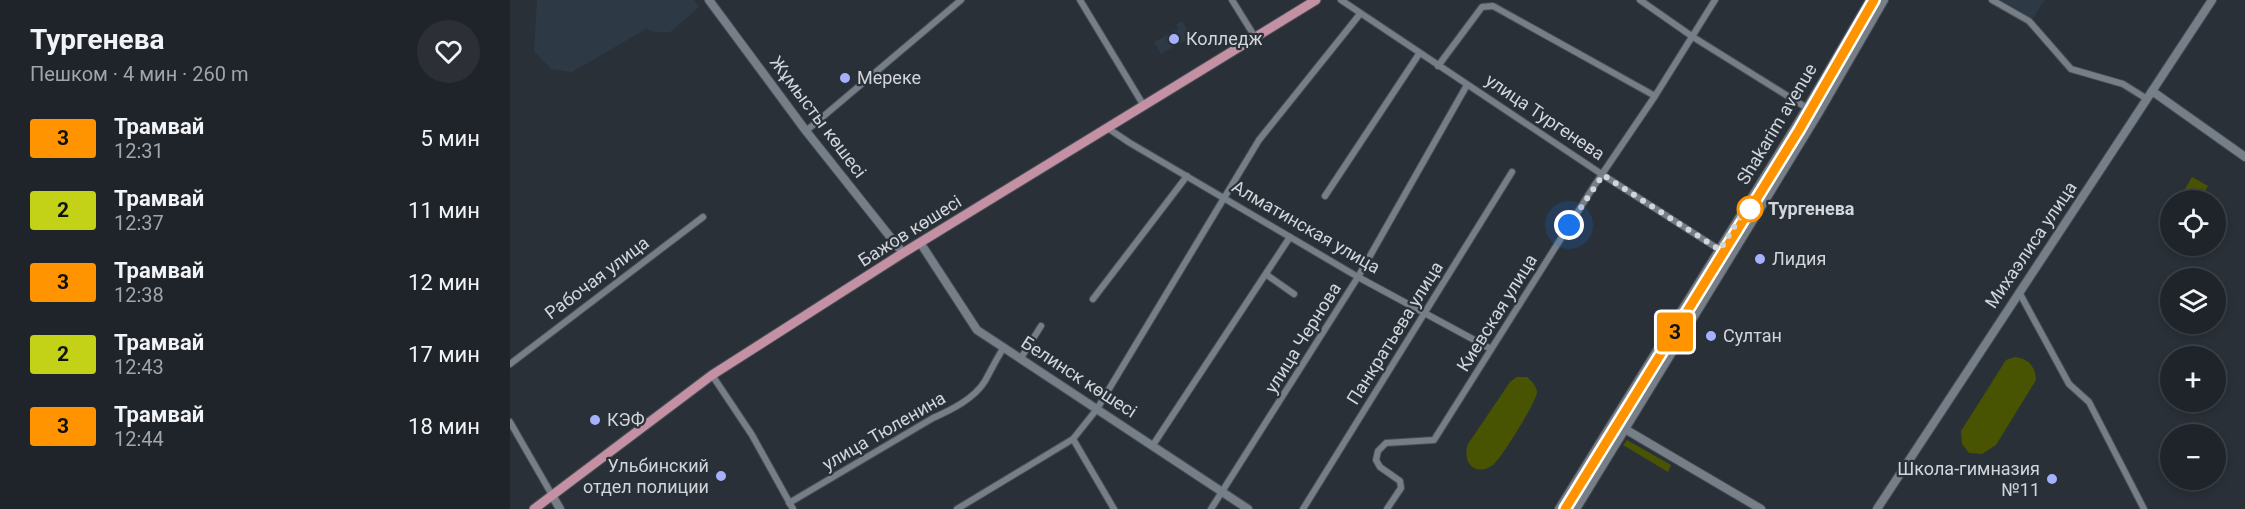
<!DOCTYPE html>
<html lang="ru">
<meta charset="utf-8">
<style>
:root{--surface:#1f242a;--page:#2c3036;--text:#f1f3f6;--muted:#a1a4a8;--line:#3c4147}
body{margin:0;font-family:Roboto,sans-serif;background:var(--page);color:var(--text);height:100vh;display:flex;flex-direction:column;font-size:22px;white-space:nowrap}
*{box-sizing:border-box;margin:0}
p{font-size:20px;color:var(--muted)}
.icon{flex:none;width:33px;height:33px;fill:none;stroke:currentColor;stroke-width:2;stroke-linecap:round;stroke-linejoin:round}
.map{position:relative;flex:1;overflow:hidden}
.sheet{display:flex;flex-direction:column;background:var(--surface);width:510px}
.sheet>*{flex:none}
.badge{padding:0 12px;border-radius:4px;font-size:21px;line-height:39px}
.controls{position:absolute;left:1650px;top:190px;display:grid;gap:12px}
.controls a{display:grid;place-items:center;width:66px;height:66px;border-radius:50%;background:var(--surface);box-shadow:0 3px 9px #0003,0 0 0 2px var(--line);font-size:30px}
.you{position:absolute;width:30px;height:30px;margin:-15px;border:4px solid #fff;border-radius:50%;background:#1a73e8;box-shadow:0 0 0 9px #1a73e833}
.map>.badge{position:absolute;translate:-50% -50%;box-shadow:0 0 0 3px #fff}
.round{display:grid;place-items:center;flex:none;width:63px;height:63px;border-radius:32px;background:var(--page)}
.headline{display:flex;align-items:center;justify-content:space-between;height:102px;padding:0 30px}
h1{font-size:28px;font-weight:700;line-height:45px}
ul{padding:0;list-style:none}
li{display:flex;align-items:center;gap:18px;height:72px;padding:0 30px}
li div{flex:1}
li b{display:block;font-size:22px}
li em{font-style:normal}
li .badge{min-width:66px;font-weight:700;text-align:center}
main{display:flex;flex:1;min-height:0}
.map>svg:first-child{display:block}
.built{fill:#2e3946}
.green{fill:#495402}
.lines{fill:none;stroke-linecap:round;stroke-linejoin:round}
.street-casing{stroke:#484d54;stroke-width:8}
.secondary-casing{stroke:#484d54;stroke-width:10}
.primary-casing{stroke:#484d54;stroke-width:11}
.street{stroke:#767e87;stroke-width:6}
.secondary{stroke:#767e87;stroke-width:8}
.primary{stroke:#c391a3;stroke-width:9}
.tram{stroke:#8e939a;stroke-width:1.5}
.line-casing{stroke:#fff;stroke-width:14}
.line{stroke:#ff9300;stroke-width:9}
.walk{stroke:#d2d6db;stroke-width:6;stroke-dasharray:0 10.8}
.poi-dot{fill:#a5b1fc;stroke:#293038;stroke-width:2}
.stop-dot{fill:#fff;stroke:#ff9300;stroke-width:3}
.labels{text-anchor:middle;stroke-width:4.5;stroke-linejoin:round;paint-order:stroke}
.poi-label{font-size:18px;fill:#d2d6db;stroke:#293038;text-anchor:start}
.street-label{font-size:18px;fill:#d2d6db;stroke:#293038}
.stop-label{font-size:18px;font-weight:bold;fill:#d2d6db;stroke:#293038;text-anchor:start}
</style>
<main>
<section class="sheet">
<div class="headline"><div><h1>Тургенева</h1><p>Пешком · 4 мин · 260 m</p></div><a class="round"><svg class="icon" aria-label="heart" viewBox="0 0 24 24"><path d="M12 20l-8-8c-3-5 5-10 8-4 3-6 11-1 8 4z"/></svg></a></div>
<ul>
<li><span class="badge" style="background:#ff9300;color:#111">3</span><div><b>Трамвай</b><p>12:31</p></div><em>5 мин</em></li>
<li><span class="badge" style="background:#c3d117;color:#111">2</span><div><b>Трамвай</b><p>12:37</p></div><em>11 мин</em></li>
<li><span class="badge" style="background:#ff9300;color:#111">3</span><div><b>Трамвай</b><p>12:38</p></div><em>12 мин</em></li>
<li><span class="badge" style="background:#c3d117;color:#111">2</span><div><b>Трамвай</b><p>12:43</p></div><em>17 мин</em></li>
<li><span class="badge" style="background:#ff9300;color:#111">3</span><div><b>Трамвай</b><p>12:44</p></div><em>18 мин</em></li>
</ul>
</section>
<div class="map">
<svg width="1735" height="509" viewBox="0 0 1735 509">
<rect width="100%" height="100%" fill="#293038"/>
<g class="built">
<path d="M27,0H184L189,7L160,32H146L136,29L62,72L41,69L24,51Z"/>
<path d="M1491,0H1534L1523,19Z"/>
<path d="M672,21L681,37L651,54L644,42L668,29L666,25Z"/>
</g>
<g class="green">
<path d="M1682,177L1698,186L1689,201H1680L1671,196Z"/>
<path d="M1505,357C1519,359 1525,366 1526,380L1486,445L1472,454L1459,453L1452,444L1451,431L1496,360Z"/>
<path d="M1007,377H1017C1022,382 1026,385 1027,392C1027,401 991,459 983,465C967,477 951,464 958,444L1000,382Z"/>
<path d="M1117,440L1161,465L1158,472L1113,445Z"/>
</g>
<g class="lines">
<g class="street-casing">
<g id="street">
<path d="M570,0L634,106"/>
<path d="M722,0L745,37"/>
<path d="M831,0L1093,175L1210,250"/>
<path d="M1130,0L1183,37L1297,108"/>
<path d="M1482,0L1519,21L1561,69L1613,84L1637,99"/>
<path d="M928,66L972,7L983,6L1145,96"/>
<path d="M599,129L620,143L848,277L981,349"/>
<path d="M296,131L451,0"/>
<path d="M815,196L909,54"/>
<path d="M757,275L784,294"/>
<path d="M1509,292L1559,384L1579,402L1634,509"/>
<path d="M583,299L677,176"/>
<path d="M511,358L531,326"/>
<path d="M0,364L193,217"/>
<path d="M202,375L242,435L283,509"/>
<path d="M0,422L42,495"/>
<path d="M563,439L604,509"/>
<path d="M643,445L780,237"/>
<path d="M279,503L423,418C441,410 464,399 475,381C481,370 487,358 494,347"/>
<path d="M447,509L563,439L587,409L749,140L850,14"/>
<path d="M701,509L848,277L957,85"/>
<path d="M793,509L1002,172"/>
<path d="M877,509L891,488L890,481L870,467L866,460L868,451L876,443L924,440L1084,186L1145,96L1205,0"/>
</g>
</g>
<g class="secondary-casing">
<g id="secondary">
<path d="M199,0L296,131L393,253"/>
<path d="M1642,91L1735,157"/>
<path d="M411,244L467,330L738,509"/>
<path d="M1103,422L1251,509"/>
<path d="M42,495L50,509"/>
<path d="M1049,509L1297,108L1360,0"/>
<path d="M1066,509L1308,114L1374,0"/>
<path d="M1367,509L1702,0"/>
</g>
</g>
<g class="primary-casing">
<path id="primary" d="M24,509L202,375L393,253L806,0"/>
</g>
<use href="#street" class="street"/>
<use href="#secondary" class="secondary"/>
<use href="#primary" class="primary"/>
<path class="tram" d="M1059,509L1243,211L1368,0"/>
</g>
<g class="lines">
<g class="line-casing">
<path id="line" d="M1055,509L1289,130L1364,0"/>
</g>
<use href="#line" class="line"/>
<path class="walk" d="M1059,225L1093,175L1210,250L1235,209H1240"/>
</g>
<g class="poi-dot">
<circle cx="664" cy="39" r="6"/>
<circle cx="335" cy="78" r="6"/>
<circle cx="1250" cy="259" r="6"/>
<circle cx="1201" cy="336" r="6"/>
<circle cx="85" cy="420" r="6"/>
<circle cx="211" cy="476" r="6"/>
<circle cx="1542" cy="479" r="6"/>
</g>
<circle class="stop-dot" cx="1240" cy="209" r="12"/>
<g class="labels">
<g class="poi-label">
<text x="676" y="45">Колледж</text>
<text x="347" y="84">Мереке</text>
<text x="1262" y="265">Лидия</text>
<text x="1213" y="342">Султан</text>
<text x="97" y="426">КЭФ</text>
<text x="199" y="472" text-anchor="end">Ульбинский<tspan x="199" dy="21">отдел полиции</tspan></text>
<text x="1530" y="475" text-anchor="end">Школа-гимназия<tspan x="1530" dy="21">№11</tspan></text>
</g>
<g class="street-label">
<text transform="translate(308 117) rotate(53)" y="6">Жұмысты көшесі</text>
<text transform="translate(1035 117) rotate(34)" y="6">улица Тургенева</text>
<text transform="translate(1267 124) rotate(-59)" y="6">Shakarim avenue</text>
<text transform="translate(796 227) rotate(30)" y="6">Алматинская улица</text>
<text transform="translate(400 231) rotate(-32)" y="6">Бажов көшесі</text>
<text transform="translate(1521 245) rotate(-56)" y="6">Михаэлиса улица</text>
<text transform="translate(87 278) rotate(-37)" y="6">Рабочая улица</text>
<text transform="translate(987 313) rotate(-58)" y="6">Киевская улица</text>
<text transform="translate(885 333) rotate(-58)" y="6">Панкратьева улица</text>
<text transform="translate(793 338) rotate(-58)" y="6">улица Чернова</text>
<text transform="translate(569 377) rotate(33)" y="6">Белинск көшесі</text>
<text transform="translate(374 431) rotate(-30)" y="6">улица Тюленина</text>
</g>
<g class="stop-label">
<text x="1258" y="215">Тургенева</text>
</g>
</g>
</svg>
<div class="controls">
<a><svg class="icon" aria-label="locate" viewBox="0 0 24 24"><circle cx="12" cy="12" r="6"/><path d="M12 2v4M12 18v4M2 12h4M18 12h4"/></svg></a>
<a><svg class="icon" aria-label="layers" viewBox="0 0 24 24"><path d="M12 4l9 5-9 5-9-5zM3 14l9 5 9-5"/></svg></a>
<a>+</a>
<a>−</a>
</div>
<div class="you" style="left:1059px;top:225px"></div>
<b class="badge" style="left:1165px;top:332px;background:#ff9300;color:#111">3</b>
</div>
</main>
